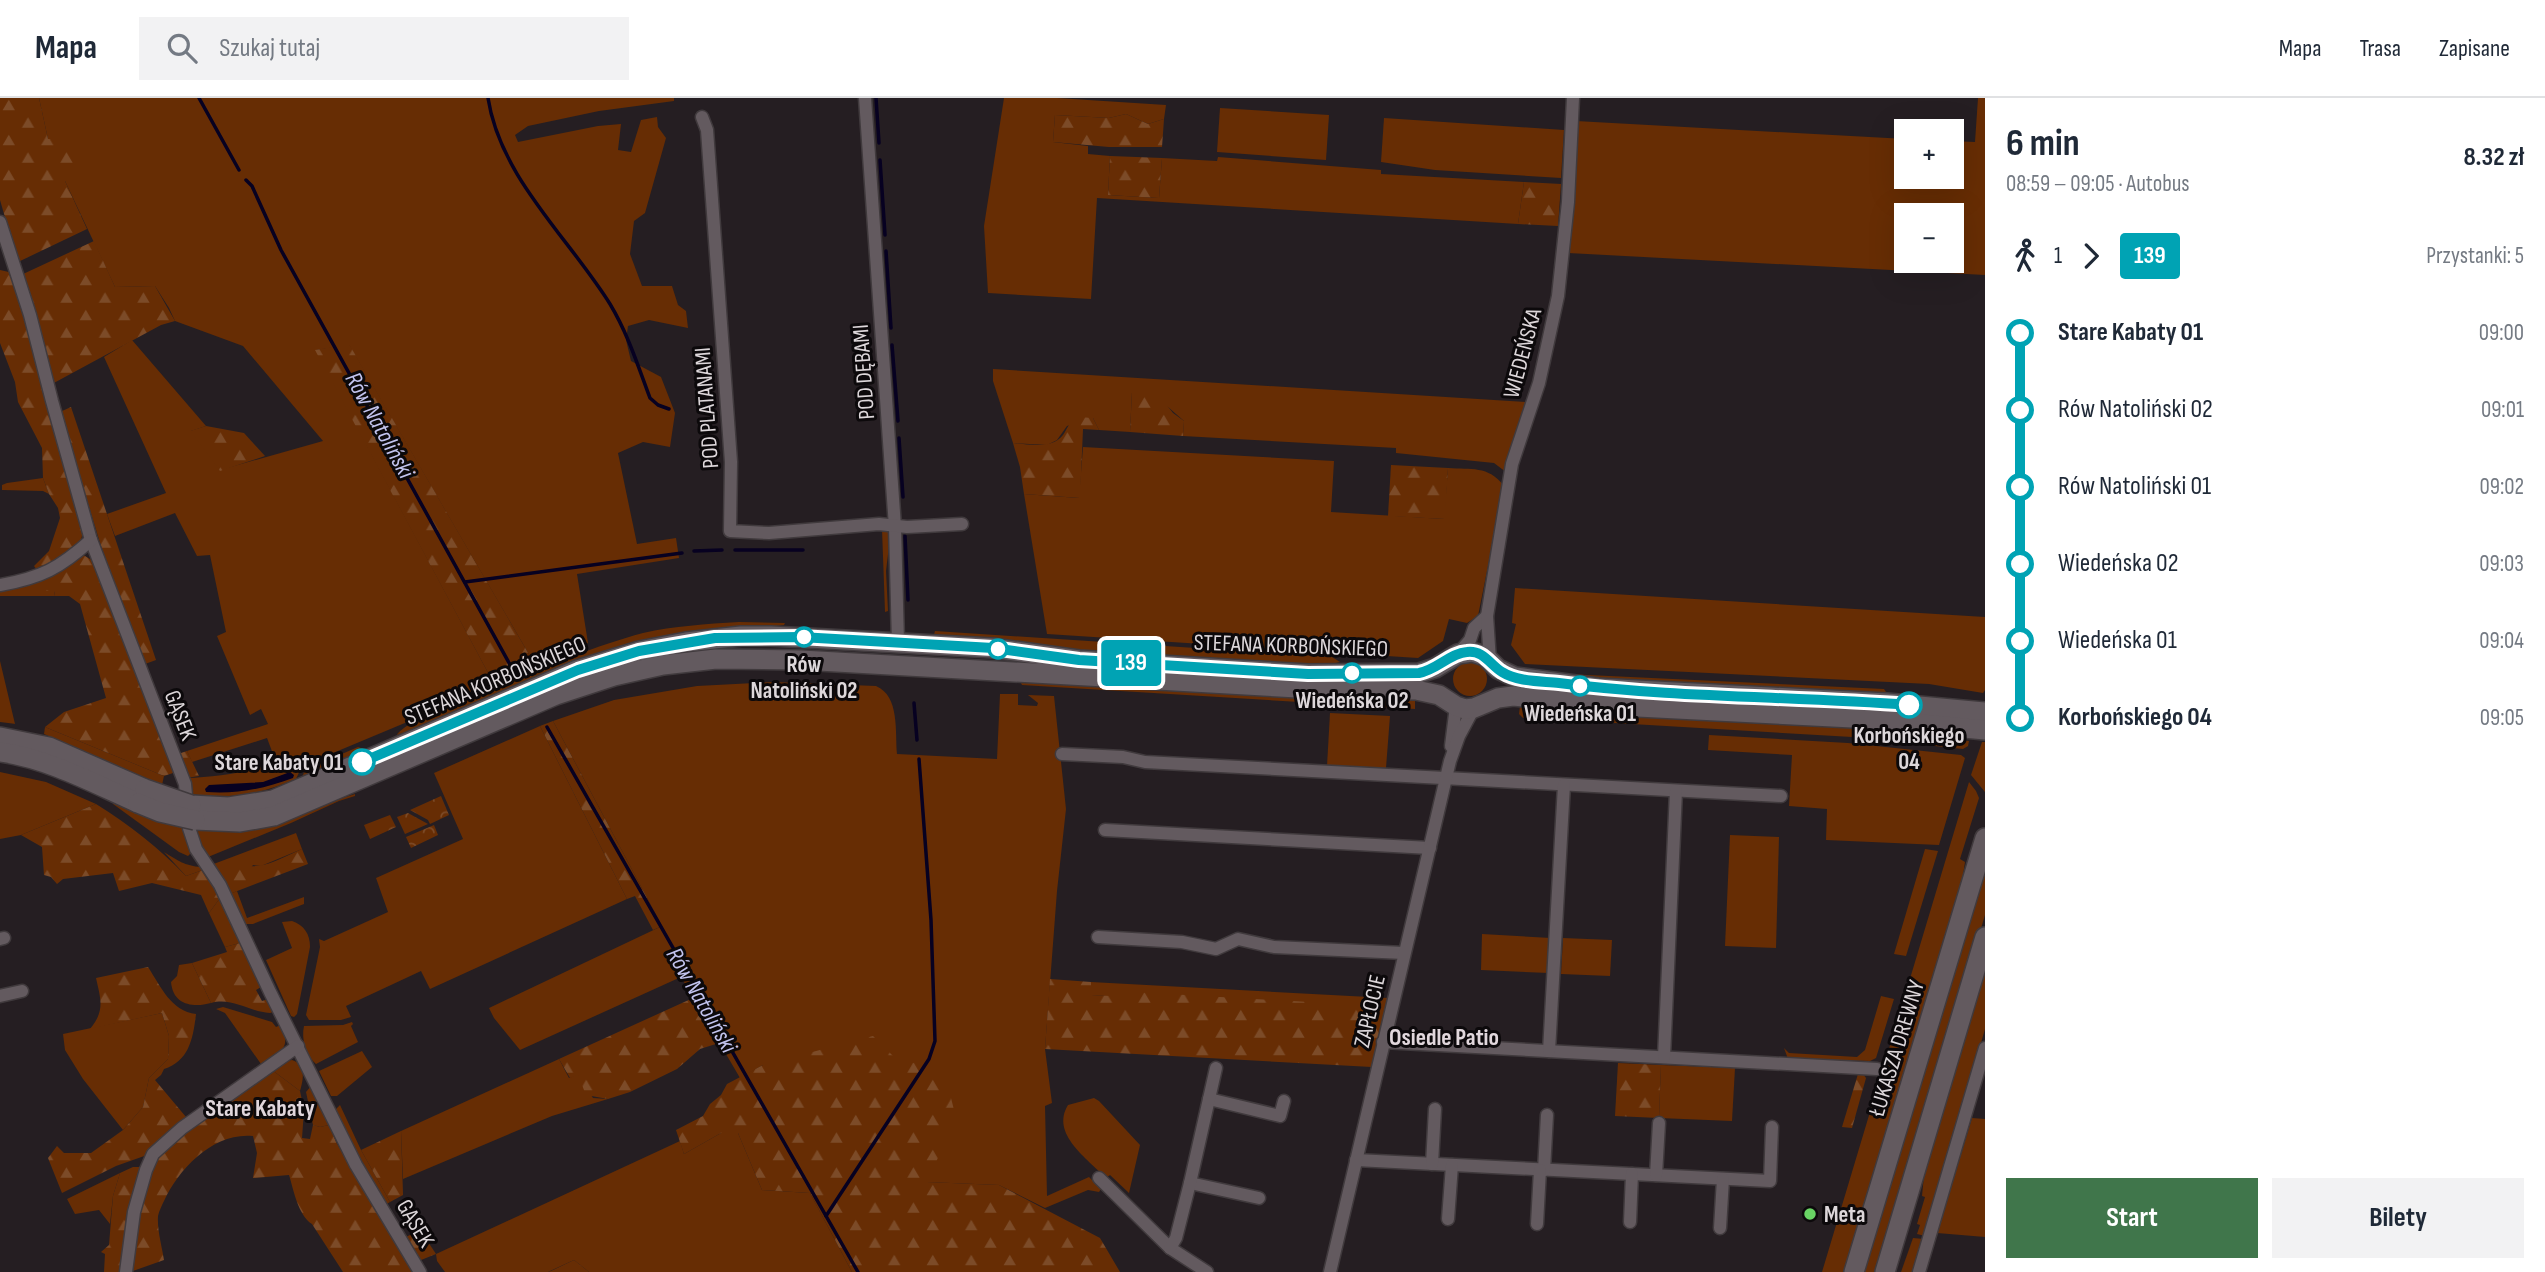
<!DOCTYPE html>
<html lang="pl">
<meta charset="utf-8">
<style>
:root{--surface:#fff;--page:#f2f2f3;--text:#1f2937;--muted:#747a83;--line:#e0e1e3;--accent:#40764b}
body{margin:0;font-family:"Sofia Sans Condensed",sans-serif;background:var(--page);color:var(--text);height:100vh;display:flex;flex-direction:column;font-size:26px;white-space:nowrap}
*{box-sizing:border-box;margin:0}
p{font-size:23px;color:var(--muted)}
.icon{flex:none;width:38px;height:38px;fill:none;stroke:currentColor;stroke-width:2;stroke-linecap:round;stroke-linejoin:round}
.map{position:relative;flex:1;overflow:hidden}
.drawer{display:flex;flex-direction:column;background:var(--surface);width:560px}
.drawer>*{flex:none}
.badge{padding:0 14px;border-radius:5px;font-size:24px;line-height:46px}
.tools{position:absolute;left:1894px;top:21px;display:grid;gap:14px}
.tools a{display:grid;place-items:center;width:70px;height:70px;border-radius:0px;background:var(--surface);box-shadow:0 7px 28px #0002;font-size:35px}
.map>.badge{position:absolute;translate:-50% -50%;box-shadow:0 0 0 4px #fff}
.legs{display:flex;align-items:center;gap:10px;height:77px;padding:0 21px;font-size:23px}
.legs p{margin-inline-start:auto}
.headline{display:flex;align-items:center;justify-content:space-between;height:119px;padding:0 21px}
h1{font-size:38px;font-weight:700;line-height:52px}
.action{display:flex;gap:14px;margin-top:auto;padding:14px 21px}
.action a{flex:1;height:80px;border-radius:0px;background:var(--accent);color:#fff;font-size:28px;font-weight:700;line-height:80px;text-align:center}
.action a+a{background:var(--page);color:var(--text)}
ul{padding:0 21px;list-style:none}
li{display:flex;align-items:center;gap:24px;height:77px;font-size:26px}
li i{display:grid;place-items:center;width:10px;height:100%;margin:0 9px;background:currentColor}
li i::after{content:'';width:18px;height:18px;margin:-9px;border:5px solid;border-radius:50%;background:var(--surface)}
li p{margin-inline-start:auto}
li:first-child i{background:linear-gradient(#0000 50%,currentColor 0)}
li:last-child i{background:linear-gradient(currentColor 50%,#0000 0)}
header{display:flex;align-items:center;gap:42px;box-sizing:border-box;height:98px;padding:0 35px;background:var(--surface);border-bottom:2px solid var(--line)}
header strong{font-size:33px}
nav{display:flex;gap:38px;margin-inline-start:auto;font-size:24px}
.search{width:490px;height:63px;background:var(--page);display:flex;align-items:center;gap:18px;box-sizing:border-box;padding:0 24px;border-radius:0px;color:var(--muted);font-size:26px}
main{display:flex;flex:1;min-height:0}
.map>svg:first-child{display:block}
.green{fill:#672d04;fill-rule:evenodd}
.forest{fill:url(#forest-firs)}
.park{fill:url(#park-crowns)}
.water{fill:#070121}
.lines{fill:none;stroke-linecap:round;stroke-linejoin:round}
.stream{stroke:#070121;stroke-width:3.5}
.street-casing{stroke:#403a3d;stroke-width:15}
.secondary-casing{stroke:#403a3d;stroke-width:22}
.street{stroke:#635a5f;stroke-width:12}
.secondary{stroke:#635a5f;stroke-width:19}
.secondary-bridge-casing{stroke:#403a3d;stroke-width:22;stroke-linecap:butt}
.secondary-bridge{stroke:#635a5f;stroke-width:19}
.line-1-casing{stroke:#fff;stroke-width:16}
.line-1{stroke:#00a3b4;stroke-width:10}
.stop-1-dot{fill:#fff;stroke:#00a3b4;stroke-width:3.5}
.poi-dot{fill:#69d464;stroke:#0c090b;stroke-width:2.5}
.labels{text-anchor:middle;stroke-width:6;stroke-linejoin:round;paint-order:stroke}
.street-label{font-size:23px;fill:#ddd7da;stroke:#0c090b}
.stop-label{font-size:23px;font-weight:bold;fill:#ddd7da;stroke:#0c090b}
.poi-label{font-size:23px;font-weight:bold;fill:#ddd7da;stroke:#0c090b;text-anchor:start}
.water-label{font-size:24px;font-style:italic;fill:#c3c4ef;stroke:#0c090b}
.neighbourhood-label{font-size:24px;font-weight:bold;fill:#e1d7dc;stroke:#0c090b}
</style>
<header>
<strong>Mapa</strong>
<div class="search"><svg class="icon" aria-label="search" viewBox="0 0 24 24"><circle cx="10" cy="10" r="6"/><path d="M15 15l6 6"/></svg>Szukaj tutaj</div>
<nav><a>Mapa</a><a>Trasa</a><a>Zapisane</a></nav>
</header>
<main>
<div class="map">
<svg width="1985" height="1174" viewBox="0 0 1985 1174">
<defs>
<pattern id="forest-firs" width="22" height="20" patternUnits="userSpaceOnUse" patternTransform="scale(1.75)"><rect width="22" height="20" fill="#672d04"/><path d="M5 1l3.5 6h-7zM16 11l3.5 6h-7z" fill="#7c4b28"/></pattern>
<pattern id="park-crowns" width="20" height="18" patternUnits="userSpaceOnUse" patternTransform="scale(1.75)"><rect width="20" height="18" fill="#672d04"/><path d="M2 6a3 3 0 1 1 6 0M12 15a3 3 0 1 1 6 0" fill="none" stroke="#7c4b28"/></pattern>
</defs>
<rect width="100%" height="100%" fill="#251e22"/>
<g class="green">
<path d="M39,0H674V3L599,13L528,28L515,37L518,44L598,28L621,26L618,52L631,54L641,22L657,19L658,29L666,40L645,115L634,123L630,156L642,188H672L678,207L686,213L688,230L649,222L628,228L626,242L631,263L661,279L675,315L670,349L643,344L618,355L637,446L676,440L679,460L577,476L588,545L534,565L349,247L316,252L493,584L427,612L412,622L302,668L296,681C262,696 229,702 192,696L186,680C216,679 247,675 276,664L267,640L192,664L187,653L268,626L261,611L250,617L217,538L226,534L210,457L197,458L175,415L115,438L107,416L166,395L104,259L132,242L206,328L191,333L220,372L323,343L243,248L175,223L169,210L155,188L115,189L65,83L48,41Z"/>
<path d="M1004,0H1057L1166,7L1164,21L1148,26L1126,16L1109,20L1055,17L1053,44L1088,48V56L1110,58L1108,97L1159,100L1162,60L1217,63L1218,59L1381,72V76L1524,84L1518,126L1097,100L1091,201L988,195L984,128Z"/>
<path d="M1978,0H1985V177L1568,155L1576,23L1906,41V79H1951V43L1975,44ZM1906,117H1951V163H1906Z"/>
<path d="M1220,10L1329,17L1326,62L1217,54Z"/>
<path d="M1384,20L1564,32L1561,80L1435,72L1381,64Z"/>
<path d="M993,271L1528,304L1506,374L1494,365L1396,355V350L1183,338L1184,323L1168,309L1132,294L1130,334L1099,332L1093,320L1067,328L1057,342L1047,347L1013,345L993,283Z"/>
<path d="M1083,349L1334,363L1331,414L1444,421L1448,370C1471,372 1488,367 1504,388L1478,518L1467,525L1449,521L1443,543L1418,560L1047,536L1024,396L1079,400Z"/>
<path d="M43,380L49,396L43,393L2,392V387L7,385Z"/>
<path d="M882,431L888,434L890,440L886,473L888,513L885,514Z"/>
<path d="M30,484L54,493L55,498H0V490Z"/>
<path d="M1515,490L1985,519V592L1983,595L1929,586L1525,566L1511,547L1516,526L1512,525Z"/>
<path d="M739,524L785,525L784,527C763,529 742,534 721,536C678,540 635,543 595,557C527,580 465,617 397,637C407,615 609,543 643,535C674,528 706,526 739,524Z"/>
<path d="M935,533L1332,559L1340,564L1319,569L1076,554L933,540Z"/>
<path d="M0,563L15,626H16L0,624Z"/>
<circle cx="1470" cy="581" r="17"/>
<path d="M1524,574L1884,591L1886,594L1867,597L1610,585Z"/>
<path d="M1033,581L1415,597V611L1022,587L1021,585H1014Z"/>
<path d="M773,584L876,588C900,598 895,634 897,656L997,661L1000,596H1018V607L1037,608L1038,605L1028,597L1054,598L1066,711L1057,793L1045,951L1052,1005L1045,1008L1047,1098L1089,1079L1101,1091L1099,1094L1088,1092L1045,1110L999,1087L926,1084L902,967H763L740,980L681,879L520,952L494,920L489,910L662,828L553,623L614,602L697,588Z"/>
<path d="M1520,608L1555,616L1549,621L1523,620L1519,616Z"/>
<path d="M1617,613L1869,629L1902,637L1969,643L1968,648L1963,651L1852,639L1598,624L1594,617Z"/>
<path d="M1330,615L1390,618L1386,670L1327,668Z"/>
<path d="M540,628L627,801L430,891L421,873L346,908L351,919L341,922H309L306,917L320,849L319,841L324,843L388,814L376,780L463,741L434,675Z"/>
<path d="M45,629L164,678L162,687L44,636Z"/>
<path d="M1709,637L1848,645L1961,657L1965,660L1939,747L1826,742L1827,711L1789,708L1792,657L1708,652Z"/>
<path d="M1982,644H1985V694L1971,677Z"/>
<path d="M358,649L364,651L337,668L300,684L305,672Z"/>
<path d="M0,674L46,684L96,706L21,737L0,741Z"/>
<path d="M1969,684L1976,693L1979,700L1960,761L1965,764L1960,797L1847,1174H1822Z"/>
<path d="M355,696V698L339,703L291,725L208,759L193,731L242,732Z"/>
<path d="M113,703L183,729L191,755L188,758L179,754L113,706Z"/>
<path d="M296,735L302,751L261,768L253,767L232,795L237,793L247,820L304,799V806L253,826H245L211,767Z"/>
<path d="M1730,737L1779,739L1776,850L1725,848Z"/>
<path d="M1925,751L1938,753L1906,858L1894,856Z"/>
<path d="M164,754C177,762 185,768 201,769L203,772L186,778Z"/>
<path d="M1985,765V817L1878,1174H1862Z"/>
<path d="M220,800L240,845L225,849L209,815Z"/>
<path d="M292,823C304,827 310,836 310,849L297,916L294,919L291,918L266,862L292,850L282,824Z"/>
<path d="M1482,836L1551,840L1549,875L1481,872Z"/>
<path d="M1563,840L1612,842L1610,878L1561,876Z"/>
<path d="M192,865L211,905C193,910 173,907 171,884L177,878L179,867Z"/>
<path d="M1985,868V931L1925,1138L1917,1136L1920,1127L1917,1126L1925,1099L1922,1098L1925,1067Z"/>
<path d="M1091,884L1388,900L1384,916L1091,897Z"/>
<path d="M1881,898L1894,901L1876,960L1870,963L1788,961L1784,950L1789,955L1857,959L1865,952Z"/>
<path d="M223,909L272,924L276,929L281,927C292,952 280,953 261,966L225,915L216,911Z"/>
<path d="M162,915L169,938L168,961L149,980L143,1009L123,1032L83,981L65,952L63,936Z"/>
<path d="M352,924L353,926L351,928L358,944L316,966C306,958 301,941 304,928L343,927Z"/>
<path d="M362,953L372,969L337,998H331L319,973Z"/>
<path d="M559,961L569,980L578,976L593,1000L608,1001L552,1018L403,1081L401,1033Z"/>
<path d="M292,962C307,967 303,982 300,993L272,972L287,963Z"/>
<path d="M1661,967L1735,970L1732,1023L1659,1020Z"/>
<path d="M311,988L329,1027L320,1029L313,1027L306,994Z"/>
<path d="M1094,1000L1099,1003L1140,1047L1129,1095L1110,1077L1106,1080C1088,1061 1050,1036 1068,1007Z"/>
<path d="M340,1007L361,1052L390,1104L385,1107L335,1012Z"/>
<path d="M1972,1020L1985,1021V1139L1937,1135Z"/>
<path d="M721,1035H738L762,1092L810,1095L852,1174H589L574,1162L548,1174H445L437,1163L436,1156L680,1043L684,1056Z"/>
<path d="M120,1075L113,1098L110,1126L99,1112L75,1116L67,1101Z"/>
<path d="M1913,1140L1924,1141L1914,1174H1901Z"/>
</g>
<g class="forest">
<path d="M0,0H39L48,41H70L77,66L65,83L87,131L18,164L0,102Z"/>
<path d="M1126,16L1148,26L1164,21L1162,49H1109L1053,44L1055,17L1109,20Z"/>
<path d="M1110,58L1162,60L1159,100L1108,97Z"/>
<path d="M1524,84L1561,86L1558,128L1518,126Z"/>
<path d="M94,143L115,189L155,188L175,223L161,227L52,286L21,177Z"/>
<path d="M0,172L13,175L83,432L80,448L40,476L34,468L49,453L60,420L58,410L49,396L43,380L42,350L18,304L15,284L0,245Z"/>
<path d="M349,246L534,565L493,584L315,252Z"/>
<path d="M1147,290L1154,291L1173,315L1184,323L1183,338L1130,334L1132,294Z"/>
<path d="M71,309L156,562L145,566L101,448L60,314Z"/>
<path d="M1078,319L1093,320L1099,332L1083,331L1080,400L1024,396L1020,369L1013,345C1029,346 1051,352 1063,337C1068,330 1069,323 1078,319Z"/>
<path d="M206,328L244,335L265,358L220,373L190,333Z"/>
<path d="M1391,367L1448,370L1445,421L1388,418Z"/>
<path d="M80,455L95,464L176,674L164,678L45,629L64,614L106,600L80,506L69,498H55L54,493H34L30,484Z"/>
<path d="M553,623L662,828L653,832L635,798L627,801L540,628Z"/>
<path d="M187,653L199,678L186,680L178,656Z"/>
<path d="M96,706C130,727 159,750 186,778L203,772L220,800L209,815L201,797L152,785L119,793L113,775L63,781L57,786L51,779L44,777L42,749L21,737Z"/>
<path d="M302,751L308,766L232,795L224,775C237,765 249,770 263,767C276,764 290,756 302,751Z"/>
<path d="M240,845L261,889L256,892L262,903L268,901L273,914L270,915C249,914 233,899 211,905L192,865L227,854L225,849Z"/>
<path d="M148,869C161,889 171,913 196,916C193,941 189,963 164,971L161,977L155,982L186,1019L163,1039L147,1057L116,1068L62,1095L48,1060L57,1048L64,1055H91L123,1032L143,1009L149,980L168,961L169,938L162,915L90,931C105,913 101,902 96,880Z"/>
<path d="M1050,881L1091,884V897L1111,898L1116,893L1378,908L1384,916L1372,969L1045,951Z"/>
<path d="M693,900L719,945L700,951L677,971L630,994L608,1001L586,997L578,977L570,980L559,961Z"/>
<path d="M873,938L902,967L923,963L947,984L956,1020L927,1084L999,1087L1100,1140L1120,1174H852L810,1095L762,1092L738,1035H721L684,1056L676,1032L703,1018L710,1006L721,997L727,986L763,967Z"/>
<path d="M1618,965L1661,967L1659,1020L1615,1018Z"/>
<path d="M272,972L300,993L304,1012L302,1040L310,1041L313,1027L320,1029L329,1027L336,1044L414,1174H343L312,1126C298,1117 294,1093 289,1077L253,1080L257,1055L253,1038C214,1034 179,1070 164,1103C162,1107 159,1113 158,1118C157,1132 162,1149 164,1162L130,1174C133,1150 144,1085 155,1066C161,1056 169,1048 177,1041Z"/>
<path d="M1858,976H1863L1866,980L1852,1030L1842,1029Z"/>
<path d="M401,1033L403,1097L390,1104L361,1052Z"/>
<path d="M133,1069H141L121,1174H104L105,1156L101,1154L109,1147L113,1098L120,1075Z"/>
<path d="M420,1132L436,1156L421,1162L406,1139Z"/>
<path d="M574,1162L589,1174H548L551,1173Z"/>
</g>
<g class="park">
<path d="M441,698L449,717L430,726L428,722L410,712Z"/>
<path d="M408,715L428,726L405,736L397,719Z"/>
<path d="M390,717L396,729L370,741L364,727Z"/>
<path d="M434,727L438,737L411,750L406,739Z"/>
</g>
<path class="water" d="M290,674L294,677L293,680C263,691 238,696 206,694L205,691L209,687L263,684Z"/>
<g class="lines">
<g class="stream">
<path d="M199,0L239,72"/>
<path d="M488,0C500,79 569,140 610,206C628,236 638,268 650,300L658,307L669,311"/>
<path d="M876,0L879,45"/>
<path d="M880,62L885,137"/>
<path d="M246,82L252,88L281,152L513,572"/>
<path d="M886,153L891,230"/>
<path d="M892,247L898,323"/>
<path d="M899,340L903,399"/>
<path d="M905,438L908,502"/>
<path d="M735,452H803"/>
<path d="M694,453L722,452"/>
<path d="M465,484L682,455"/>
<path d="M914,605L917,642"/>
<path d="M547,629L858,1174"/>
<path d="M826,1118L929,961L935,943L931,822L919,661"/>
</g>
<g class="street-casing">
<g id="street">
<path d="M865,0L895,429L898,545"/>
<path d="M702,19L707,32L731,364L730,433L769,435L879,426L907,429L962,426"/>
<path d="M0,124L30,217L52,303L91,442L185,686L189,730L196,751L220,787L270,894L356,1067L420,1174"/>
<path d="M0,487C41,480 60,470 91,442"/>
<path d="M1458,556L1470,542L1474,530L1487,518"/>
<path d="M1490,563L1487,518L1512,366L1539,285L1558,198L1568,104L1573,0"/>
<path d="M1451,648L1456,608"/>
<path d="M1062,656L1123,659L1145,664L1781,698"/>
<path d="M1105,732L1430,750"/>
<path d="M1098,839L1182,844L1216,851L1238,841L1274,849L1404,855"/>
<path d="M0,841L4,840"/>
<path d="M0,898L22,893"/>
<path d="M1383,944L1877,971"/>
<path d="M1549,953L1564,687"/>
<path d="M1664,959L1676,693"/>
<path d="M1209,1001L1280,1018L1284,1003"/>
<path d="M1356,1062L1770,1083L1772,1029"/>
<path d="M1432,1066L1435,1011"/>
<path d="M1544,1072L1547,1017"/>
<path d="M1656,1077L1659,1025"/>
<path d="M1099,1080L1170,1150L1207,1174"/>
<path d="M1190,1085L1259,1100"/>
<path d="M1448,1121L1452,1067"/>
<path d="M1630,1124L1632,1076"/>
<path d="M1537,1126L1540,1072"/>
<path d="M1720,1130L1723,1081"/>
<path d="M1170,1150L1176,1140L1190,1085L1216,970"/>
<path d="M126,1174L134,1114L146,1072L153,1056L182,1030L298,948"/>
<path d="M1330,1174L1450,663L1459,638L1474,610"/>
<path d="M1919,1174L1985,950"/>
</g>
</g>
<g class="secondary-casing">
<g id="secondary">
<path d="M0,639L49,649L145,691"/>
<path d="M0,654C49,661 93,685 138,705"/>
<path d="M191,707L229,709L273,702L577,572L639,553L686,544L741,538H771L993,550L1079,562L1308,576L1419,575L1435,570L1458,556L1472,554L1485,558L1498,571L1515,579L1598,590L1887,605L1985,614"/>
<path d="M195,722L240,724L274,718L556,597L614,578L663,567L716,561L801,562L1316,591L1416,592L1439,597L1456,608L1465,611L1474,610L1498,600L1513,598L1618,608L1872,621L1985,632"/>
<path d="M1854,1174L1985,740"/>
<path d="M1885,1174L1985,839"/>
</g>
</g>
<use href="#street" class="street"/>
<use href="#secondary" class="secondary"/>
<g class="secondary-bridge-casing">
<g id="secondary-bridge">
<path d="M145,691L191,707"/>
<path d="M138,705L160,714L195,722"/>
</g>
</g>
<use href="#secondary-bridge" class="secondary-bridge"/>
</g>
<g class="lines">
<g class="line-1-casing">
<path id="line-1" d="M362,664L578,572L639,553L715,540L800,539L993,550L1079,562L1308,576L1419,575C1437,572 1450,555 1467,554C1484,552 1490,567 1502,574C1518,584 1541,583 1559,585C1675,600 1792,598 1909,607"/>
</g>
<use href="#line-1" class="line-1"/>
</g>
<g class="stop-1-dot">
<circle cx="804" cy="539" r="9"/>
<circle cx="998" cy="551" r="9"/>
<circle cx="1352" cy="575" r="9"/>
<circle cx="1580" cy="588" r="9"/>
<circle cx="1909" cy="607" r="12"/>
<circle cx="362" cy="664" r="12"/>
</g>
<circle class="poi-dot" cx="1810" cy="1116" r="7"/>
<g class="labels">
<g class="street-label">
<text transform="translate(1522 255) rotate(-75)" y="8">WIEDEŃSKA</text>
<text transform="translate(863 274) rotate(-94)" y="8">POD DĘBAMI</text>
<text transform="translate(706 310) rotate(-94)" y="8">POD PLATANAMI</text>
<text transform="translate(1291 547) rotate(2)" y="8">STEFANA KORBOŃSKIEGO</text>
<text transform="translate(495 582) rotate(-23)" y="8">STEFANA KORBOŃSKIEGO</text>
<text transform="translate(181 617) rotate(69)" y="8">GĄSEK</text>
<text transform="translate(1369 913) rotate(-77)" y="8">ZAPŁOCIE</text>
<text transform="translate(1896 950) rotate(-73)" y="8">ŁUKASZA DREWNY</text>
<text transform="translate(416 1125) rotate(59)" y="8">GĄSEK</text>
</g>
<g class="stop-label">
<text x="804" y="574">Rów<tspan x="804" dy="26">Natoliński 02</tspan></text>
<text x="1352" y="610">Wiedeńska 02</text>
<text x="1580" y="623">Wiedeńska 01</text>
<text x="1909" y="645">Korbońskiego<tspan x="1909" dy="26">04</tspan></text>
<text x="343" y="672" text-anchor="end">Stare Kabaty 01</text>
</g>
<g class="poi-label">
<text x="1824" y="1124">Meta</text>
</g>
<g class="water-label">
<text transform="translate(380 327) rotate(61)" y="8">Rów Natoliński</text>
<text transform="translate(702 902) rotate(60)" y="8">Rów Natoliński</text>
</g>
<g class="neighbourhood-label">
<text x="1444" y="947">Osiedle Patio</text>
<text x="260" y="1018">Stare Kabaty</text>
</g>
</g>
</svg>
<div class="tools">
<a>+</a>
<a>−</a>
</div>
<b class="badge" style="left:1131px;top:565px;background:#00a3b4;color:#fff">139</b>
</div>
<section class="drawer">
<div class="headline"><div><h1>6 min</h1><p>08:59 – 09:05 · Autobus</p></div><b>8.32 zł</b></div>
<div class="legs"><svg class="icon" aria-label="walk" viewBox="0 0 24 24"><circle cx="13" cy="4" r="2"/><path d="M13 8l-2 6 4 7M11 14l-3 7M7 12l3-4h3l4 4"/></svg>1<svg class="icon" aria-label="forward" viewBox="0 0 24 24"><path d="M9 5l7 7-7 7"/></svg><b class="badge" style="background:#00a3b4;color:#fff">139</b><p>Przystanki: 5</p></div>
<ul>
<li><i style="color:#00a3b4"></i><b>Stare Kabaty 01</b><p>09:00</p></li>
<li><i style="color:#00a3b4"></i><span>Rów Natoliński 02</span><p>09:01</p></li>
<li><i style="color:#00a3b4"></i><span>Rów Natoliński 01</span><p>09:02</p></li>
<li><i style="color:#00a3b4"></i><span>Wiedeńska 02</span><p>09:03</p></li>
<li><i style="color:#00a3b4"></i><span>Wiedeńska 01</span><p>09:04</p></li>
<li><i style="color:#00a3b4"></i><b>Korbońskiego 04</b><p>09:05</p></li>
</ul>
<div class="action"><a>Start</a><a>Bilety</a></div>
</section>
</main>
